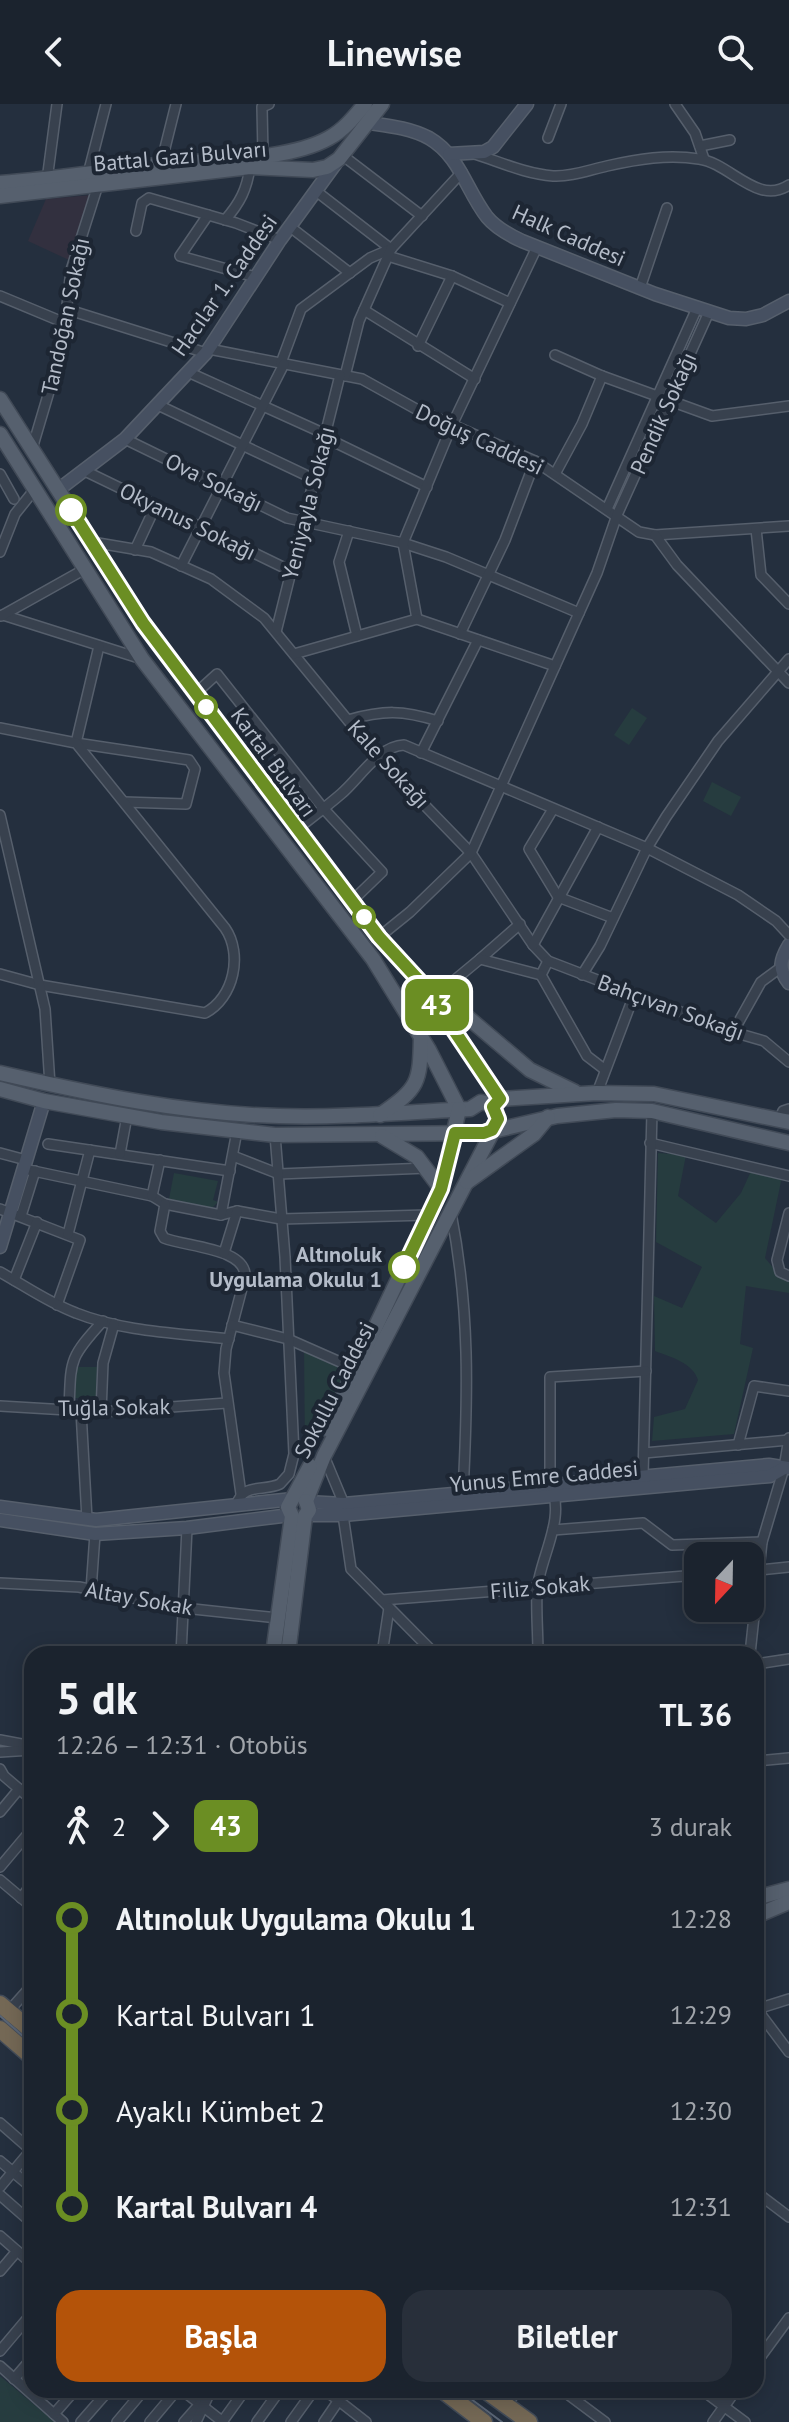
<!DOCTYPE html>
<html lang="tr">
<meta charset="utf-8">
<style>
:root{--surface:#1b232e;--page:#282f3a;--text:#f1f3f6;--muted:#a0a4aa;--line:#39404a;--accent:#b45309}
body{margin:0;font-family:"PT Sans",sans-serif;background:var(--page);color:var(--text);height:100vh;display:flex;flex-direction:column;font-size:30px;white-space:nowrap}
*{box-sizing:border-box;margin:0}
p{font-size:26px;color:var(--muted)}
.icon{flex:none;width:44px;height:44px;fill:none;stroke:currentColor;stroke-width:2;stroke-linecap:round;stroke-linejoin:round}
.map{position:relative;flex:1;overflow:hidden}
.side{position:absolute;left:24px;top:1542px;width:740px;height:752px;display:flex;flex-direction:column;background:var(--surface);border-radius:24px;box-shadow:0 4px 20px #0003,0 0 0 2px var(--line)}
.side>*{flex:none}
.badge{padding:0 16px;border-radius:12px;font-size:28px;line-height:52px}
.needle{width:52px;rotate:202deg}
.fabs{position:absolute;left:684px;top:1438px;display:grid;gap:16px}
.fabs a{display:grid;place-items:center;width:80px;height:80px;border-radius:16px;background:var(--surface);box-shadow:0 4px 20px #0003,0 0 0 2px var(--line);font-size:40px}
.map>.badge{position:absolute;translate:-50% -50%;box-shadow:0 0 0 4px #fff}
.legs{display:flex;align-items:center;gap:12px;height:88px;padding:0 32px;font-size:26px}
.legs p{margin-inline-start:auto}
.head{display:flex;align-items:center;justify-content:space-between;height:136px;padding:0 32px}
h1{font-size:44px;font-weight:700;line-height:60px}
.action{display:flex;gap:16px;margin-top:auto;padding:16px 32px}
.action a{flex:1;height:92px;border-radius:24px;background:var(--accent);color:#fff;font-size:32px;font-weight:700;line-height:92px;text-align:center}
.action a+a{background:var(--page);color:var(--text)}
ul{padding:0 32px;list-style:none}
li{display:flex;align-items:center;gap:28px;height:96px;font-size:30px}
li i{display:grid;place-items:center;width:12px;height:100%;margin:0 10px;background:currentColor}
li i::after{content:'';width:20px;height:20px;margin:-10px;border:6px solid;border-radius:50%;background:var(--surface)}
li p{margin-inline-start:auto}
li:first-child i{background:linear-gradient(#0000 50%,currentColor 0)}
li:last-child i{background:linear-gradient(currentColor 50%,#0000 0)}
header{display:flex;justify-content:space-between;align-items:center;height:104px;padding:0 32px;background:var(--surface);font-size:36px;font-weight:700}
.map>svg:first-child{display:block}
.medical{fill:#32303f}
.green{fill:#263c3f}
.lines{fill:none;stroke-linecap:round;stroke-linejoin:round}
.street-casing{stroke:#565f6c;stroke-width:12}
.secondary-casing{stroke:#565f6c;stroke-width:15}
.primary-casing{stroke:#414a57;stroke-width:17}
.highway-casing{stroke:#434c59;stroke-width:19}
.street{stroke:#38414e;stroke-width:9}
.secondary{stroke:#465061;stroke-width:12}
.primary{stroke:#56606e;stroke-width:14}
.highway{stroke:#746855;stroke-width:16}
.tram{stroke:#5a6575;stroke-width:2}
.line-1-casing{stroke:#fff;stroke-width:18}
.line-1{stroke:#6b8e23;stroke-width:12}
.stop-1-dot{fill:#fff;stroke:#6b8e23;stroke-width:4}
.labels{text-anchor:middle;stroke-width:8;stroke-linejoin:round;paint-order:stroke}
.street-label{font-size:22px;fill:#b4bcc9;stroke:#1d2633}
.stop-label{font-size:22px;font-weight:bold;fill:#b4bcc9;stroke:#1d2633;text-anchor:end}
</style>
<header><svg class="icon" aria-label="back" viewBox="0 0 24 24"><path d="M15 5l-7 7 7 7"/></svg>Linewise<svg class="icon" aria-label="search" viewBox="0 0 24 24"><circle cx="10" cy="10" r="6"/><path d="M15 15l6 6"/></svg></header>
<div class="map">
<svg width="789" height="2318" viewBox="0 0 789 2318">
<rect width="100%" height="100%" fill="#242f3e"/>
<path class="medical" d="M91,91L71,157L28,137L46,95Z"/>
<g class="green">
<path d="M632,604L647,614L629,641L614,631Z"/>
<path d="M712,678L741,693L731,712L703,697Z"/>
<path d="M658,1049L686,1051L678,1092L716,1119L741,1089L752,1065L783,1068L765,1154L776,1167L789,1171V1189L746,1182L740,1240L753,1244L734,1330L652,1337L654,1313L685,1305L698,1276C693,1259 671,1253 655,1247L654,1192L682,1204L702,1163L656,1138Z"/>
<path d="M174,1069L218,1077L213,1096L218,1098L210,1106L169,1095Z"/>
<path d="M304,1246L340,1262L344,1276L305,1349Z"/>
<path d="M76,1263H97L96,1295L75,1294Z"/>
<path d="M0,2272L55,2318H0Z"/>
</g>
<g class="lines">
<g class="street-casing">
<g id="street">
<path d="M675,0L695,29L704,55"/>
<path d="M548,34L561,0"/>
<path d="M700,42L730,36"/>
<path d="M475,50C500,58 526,70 553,72C571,73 589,66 607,62C638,55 668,50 699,55C730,59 757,102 789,81"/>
<path d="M263,51L262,3L269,0"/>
<path d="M342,51L422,112"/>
<path d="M161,60L176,0"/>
<path d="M88,70L106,0"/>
<path d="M47,76L57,0"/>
<path d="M316,87L391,145"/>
<path d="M208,111L180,152L255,173"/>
<path d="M225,116C240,99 247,85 250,63"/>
<path d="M289,122L350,169"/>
<path d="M136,127L142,99L149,94L236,119L280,136"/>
<path d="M388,152L452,172L510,199"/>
<path d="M640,184L667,104"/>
<path d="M0,192L65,219"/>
<path d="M66,205L206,249"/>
<path d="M364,206L475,275"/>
<path d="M418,242L452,172"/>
<path d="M209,245L362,275L416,305L535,357L639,428L655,431L789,422"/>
<path d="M555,251L602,272"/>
<path d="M281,259L301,205L370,154L391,145L462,68"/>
<path d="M188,268L325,330"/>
<path d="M345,272L359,217L391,145"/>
<path d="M158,301L314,375"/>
<path d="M324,333L427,383"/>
<path d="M125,335L287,414L403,439L446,453L579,509"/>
<path d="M32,345L51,281L65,219L71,166L98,81"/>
<path d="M85,367L291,467"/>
<path d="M0,370L14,395"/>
<path d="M555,370L582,320L602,272L712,312L789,302"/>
<path d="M607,405L697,204"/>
<path d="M756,425L761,471L789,500"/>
<path d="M349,427L339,458L357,532"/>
<path d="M655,431L677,461L789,579"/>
<path d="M92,438L151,448L211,475L264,514L378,653L471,749L533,841L548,857L541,871L587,952L604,965"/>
<path d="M135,446L156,401"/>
<path d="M0,448L15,410L35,385"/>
<path d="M181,462L284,260"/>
<path d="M3,511L142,555"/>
<path d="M1,512L85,465"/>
<path d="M417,515L403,439L452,321L537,143"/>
<path d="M276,528L340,271"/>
<path d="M460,530L505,436L535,357"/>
<path d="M99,542L76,639L189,656L195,665L186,700L124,698"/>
<path d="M294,550L417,515L555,562"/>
<path d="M196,589L217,570L323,704L382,768L352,797"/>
<path d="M348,616C384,606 402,606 438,617"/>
<path d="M0,624L76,639L225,824C243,850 234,894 205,909L40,881L0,870"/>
<path d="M421,649L478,536"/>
<path d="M553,705L529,745L558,793L613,814"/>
<path d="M0,711L45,905L50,981"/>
<path d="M296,726C311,714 326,703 341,690C359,675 378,642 404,641L647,744L738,791L776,817L789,831"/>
<path d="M379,833L410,808L471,749L597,469L617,411L709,208"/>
<path d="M533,841L598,723"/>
<path d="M480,855L520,820"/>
<path d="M548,857L733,928L764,937L789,958"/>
<path d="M582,871L600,842L647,744L666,713L718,637L789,555"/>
<path d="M451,879L480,855L541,871"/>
<path d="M733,928L761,878L780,864"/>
<path d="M597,989L634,891"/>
<path d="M779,1016L783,1007L789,1005"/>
<path d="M650,1039L789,1072"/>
<path d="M48,1040L230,1067"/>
<path d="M0,1049L26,1056"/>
<path d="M120,1050L127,1012"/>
<path d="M233,1052L279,1070L427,1064"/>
<path d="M24,1065L152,1092L165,1100L221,1111L237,1107L281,1115L428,1111"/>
<path d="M152,1092L160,1056"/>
<path d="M165,1100L160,1127L164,1134C186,1143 247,1144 245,1173L226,1245L224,1269L241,1390"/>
<path d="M0,1105L80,1136L57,1201"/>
<path d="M451,1109C470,1206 468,1290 463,1389"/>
<path d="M789,1109L777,1156L780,1168L789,1172"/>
<path d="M221,1111L237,1027"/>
<path d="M21,1112L35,1067"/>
<path d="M68,1130L90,1046"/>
<path d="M224,1149L237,1107"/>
<path d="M0,1168C25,1182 49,1199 76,1209C124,1228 178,1229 229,1235"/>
<path d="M14,1176L37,1118"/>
<path d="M232,1221L288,1235L356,1265"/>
<path d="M0,1302L101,1308L227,1299"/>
<path d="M69,1306C71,1256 68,1255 103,1217"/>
<path d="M81,1307L87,1415"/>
<path d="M101,1308L103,1259L114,1220"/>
<path d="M738,1341L754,1282L789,1287"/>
<path d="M644,1349L789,1336"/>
<path d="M324,1352L344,1400L343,1411L351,1465L435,1550"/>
<path d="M643,1372L652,1007"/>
<path d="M236,1402C243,1378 263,1388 280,1380L289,1370L294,1350L285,1153L275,1031"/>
<path d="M553,1426L643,1419L672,1441L762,1438"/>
<path d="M750,1467L789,1463"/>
<path d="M0,1479L79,1483L184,1504L278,1514"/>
<path d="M91,1486L95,1430"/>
<path d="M382,1496L698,1471"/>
<path d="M181,1550L187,1424"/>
<path d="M382,1550L389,1504"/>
<path d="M538,1550C538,1529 536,1507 537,1486C540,1453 567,1413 550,1381V1273L646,1267"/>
<path d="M750,1550L762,1438L784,1364L789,1334"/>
<path d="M756,1560L789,1555"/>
<path d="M0,1636L32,1642"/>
<path d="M0,1648L32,1646"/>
<path d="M756,1657L789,1654"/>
<path d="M0,1665L4,1672L32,1696"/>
<path d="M0,1708L19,1685"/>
<path d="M0,1763L32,1725"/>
<path d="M0,1776L32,1803"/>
<path d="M21,1794L32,1780"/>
<path d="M756,1904L789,1948"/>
<path d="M757,1905L789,1895"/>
<path d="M8,1908L32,1881"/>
<path d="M0,2019L32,2047"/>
<path d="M0,2057L32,2084"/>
<path d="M0,2083L31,2046"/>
<path d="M756,2088L789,2113"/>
<path d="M0,2091L32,2119"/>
<path d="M0,2132L32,2160"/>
<path d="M0,2167L17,2147"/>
<path d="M0,2247L32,2209"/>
<path d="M756,2259L789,2214"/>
<path d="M0,2262L63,2318"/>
<path d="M14,2275L32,2254"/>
<path d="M182,2286L223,2318"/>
<path d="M325,2286L366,2318"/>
<path d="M562,2286L605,2318"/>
<path d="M702,2286L745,2318"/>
<path d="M506,2301L518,2286"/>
<path d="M54,2310L75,2286"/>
<path d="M81,2318L109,2286"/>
<path d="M117,2318L144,2286"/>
<path d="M150,2318L177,2286"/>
<path d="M184,2318L199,2301"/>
<path d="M196,2318L211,2286"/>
<path d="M222,2318L245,2286"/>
<path d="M257,2318L280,2286"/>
<path d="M291,2318L314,2286"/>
<path d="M324,2318L339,2296"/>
<path d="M713,2318L736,2286"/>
</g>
</g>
<g class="secondary-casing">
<g id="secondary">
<path d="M369,19C390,22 410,24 429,34C460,52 466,86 487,113C496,124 509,131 522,137L655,190L729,214L746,215L763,211L789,197"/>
<path d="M449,50L484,48L493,43L527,0"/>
<path d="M58,386L125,335L206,249L280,136L336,59"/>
<path d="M789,841C780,856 778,865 789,879"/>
<path d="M0,1143L44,997"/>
<path d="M307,1398L344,1400L769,1361L789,1364"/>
<path d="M0,1403L96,1416L293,1395"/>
<path d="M306,1411H343L770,1372L784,1364"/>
<path d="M0,1416L95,1430L187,1424L290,1411"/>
</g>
</g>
<g class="primary-casing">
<g id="primary">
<path d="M0,79C56,75 110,66 166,60C213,55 288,57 329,34C344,26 355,12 365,0"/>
<path d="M0,92L250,63L313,66L327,63L339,55L382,0"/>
<path d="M0,295L143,519L379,833L425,883L500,995"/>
<path d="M0,330L142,555L373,855L429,946L459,1005"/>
<path d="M427,884L439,889L530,966L575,988"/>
<path d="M0,969C92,990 185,1010 279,1012C343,1014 406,1008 470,1005L481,998L489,1000L496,1006L497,1019L324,1352L306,1397"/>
<path d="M0,985L44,997L161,1018L275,1031L484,1029L557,1012L616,1006L652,1007L789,1039"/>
<path d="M500,995L597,989L654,990L789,1018"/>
<path d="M380,1011C419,984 420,979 421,933"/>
<path d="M382,1032L417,1053L441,1085"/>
<path d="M467,1078L534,1030L548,1013"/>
<path d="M327,1325L441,1085L459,1005"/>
<path d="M273,1550L292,1412L288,1403L310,1362"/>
<path d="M288,1550L305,1412L309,1406L306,1397"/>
<path d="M756,1794L789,1785"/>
<path d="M756,1812L789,1798"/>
</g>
</g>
<g class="highway-casing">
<g id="highway">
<path d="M0,1900L32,1927"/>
<path d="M0,1925L32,1953"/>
<path d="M442,2286L484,2318"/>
<path d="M485,2286L529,2318"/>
</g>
</g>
<use href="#street" class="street"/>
<use href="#secondary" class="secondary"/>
<use href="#primary" class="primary"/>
<use href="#highway" class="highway"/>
<g class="tram">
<path d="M0,1912L32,1940"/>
<path d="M459,2286L502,2318"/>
</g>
</g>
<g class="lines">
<g class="line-1-casing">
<path id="line-1" d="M71,406L143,519L379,833L425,883L500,995L493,1003L498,1015L492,1026L484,1029H455L441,1085L404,1163"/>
</g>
<use href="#line-1" class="line-1"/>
</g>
<g class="stop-1-dot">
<circle cx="71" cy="406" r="14"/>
<circle cx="206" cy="603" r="10"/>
<circle cx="364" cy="813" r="10"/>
<circle cx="404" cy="1163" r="14"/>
</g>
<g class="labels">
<g class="street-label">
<text transform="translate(180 52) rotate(-5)" y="8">Battal Gazi Bulvarı</text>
<text transform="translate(569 131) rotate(24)" y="8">Halk Caddesi</text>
<text transform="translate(224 181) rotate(-55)" y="8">Hacılar 1. Caddesi</text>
<text transform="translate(65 212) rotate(-78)" y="8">Tandoğan Sokağı</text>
<text transform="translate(663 309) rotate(-66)" y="8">Pendik Sokağı</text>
<text transform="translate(480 335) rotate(25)" y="8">Doğuş Caddesi</text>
<text transform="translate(214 378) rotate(26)" y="8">Ova Sokağı</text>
<text transform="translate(308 399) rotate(-76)" y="8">Yeniyayla Sokağı</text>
<text transform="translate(188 417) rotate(26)" y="8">Okyanus Sokağı</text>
<text transform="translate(274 658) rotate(54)" y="8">Kartal Bulvarı</text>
<text transform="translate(389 660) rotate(48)" y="8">Kale Sokağı</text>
<text transform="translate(671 903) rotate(20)" y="8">Bahçıvan Sokağı</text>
<text transform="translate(334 1286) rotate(-63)" y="8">Sokullu Caddesi</text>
<text transform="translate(114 1303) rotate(-1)" y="8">Tuğla Sokak</text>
<text transform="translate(544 1372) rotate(-5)" y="8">Yunus Emre Caddesi</text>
<text transform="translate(540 1483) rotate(-5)" y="8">Filiz Sokak</text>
<text transform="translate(139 1494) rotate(10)" y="8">Altay Sokak</text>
</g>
<g class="stop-label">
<text x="382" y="1158">Altınoluk<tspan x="382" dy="25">Uygulama Okulu 1</tspan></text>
</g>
</g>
</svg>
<div class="fabs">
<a><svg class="needle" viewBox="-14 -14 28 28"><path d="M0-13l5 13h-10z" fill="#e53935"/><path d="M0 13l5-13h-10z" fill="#a0a4aa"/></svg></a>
</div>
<b class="badge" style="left:437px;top:901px;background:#6b8e23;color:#fff">43</b>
<section class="side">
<div class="head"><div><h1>5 dk</h1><p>12:26 – 12:31 · Otobüs</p></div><b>TL 36</b></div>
<div class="legs"><svg class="icon" aria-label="walk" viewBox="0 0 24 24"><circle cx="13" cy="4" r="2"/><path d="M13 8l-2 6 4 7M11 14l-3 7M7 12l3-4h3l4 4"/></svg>2<svg class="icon" aria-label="forward" viewBox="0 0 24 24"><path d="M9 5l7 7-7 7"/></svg><b class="badge" style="background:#6b8e23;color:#fff">43</b><p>3 durak</p></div>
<ul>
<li><i style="color:#6b8e23"></i><b>Altınoluk Uygulama Okulu 1</b><p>12:28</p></li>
<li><i style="color:#6b8e23"></i><span>Kartal Bulvarı 1</span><p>12:29</p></li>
<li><i style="color:#6b8e23"></i><span>Ayaklı Kümbet 2</span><p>12:30</p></li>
<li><i style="color:#6b8e23"></i><b>Kartal Bulvarı 4</b><p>12:31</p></li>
</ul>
<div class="action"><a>Başla</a><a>Biletler</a></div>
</section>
</div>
